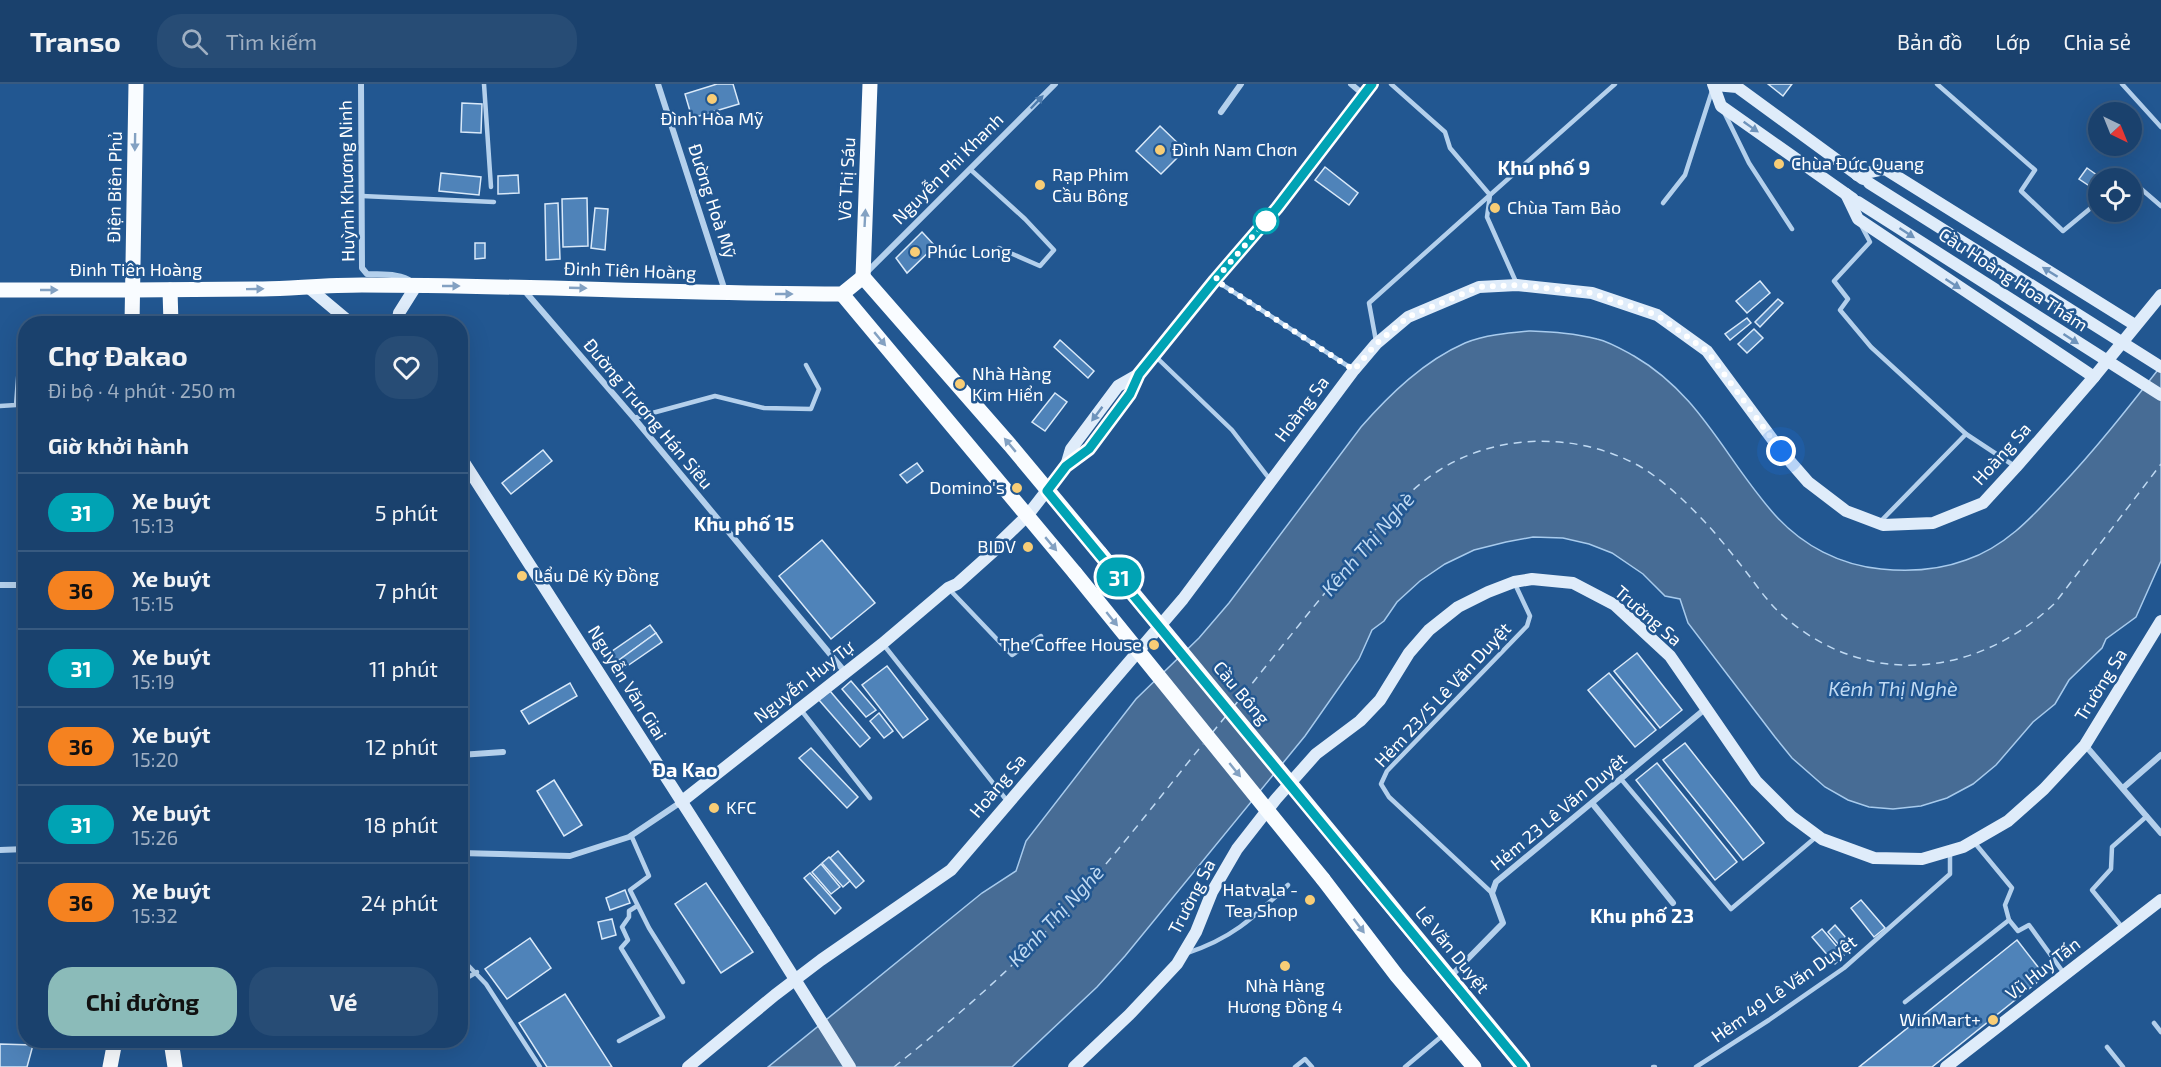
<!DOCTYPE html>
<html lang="vi">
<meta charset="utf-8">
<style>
:root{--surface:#1a416d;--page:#274c75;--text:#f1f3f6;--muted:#9fafc2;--line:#385a80;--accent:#8bbbb9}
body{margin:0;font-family:"Exo 2",sans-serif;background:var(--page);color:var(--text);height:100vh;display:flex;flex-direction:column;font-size:22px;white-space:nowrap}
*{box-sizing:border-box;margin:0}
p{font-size:20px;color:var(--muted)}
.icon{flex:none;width:33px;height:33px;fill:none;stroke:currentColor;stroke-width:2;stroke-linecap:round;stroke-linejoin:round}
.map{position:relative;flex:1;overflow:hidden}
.details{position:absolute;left:18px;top:232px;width:450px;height:732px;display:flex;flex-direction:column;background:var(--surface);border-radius:24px;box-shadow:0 6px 24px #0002,0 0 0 2px var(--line)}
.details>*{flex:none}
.badge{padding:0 12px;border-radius:20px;font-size:21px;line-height:39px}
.needle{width:39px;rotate:137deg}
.buttons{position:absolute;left:2088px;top:18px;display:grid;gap:12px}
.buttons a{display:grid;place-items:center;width:54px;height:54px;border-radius:50%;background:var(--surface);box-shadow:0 6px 24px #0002,0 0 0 2px var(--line);font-size:30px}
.you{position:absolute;width:30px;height:30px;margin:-15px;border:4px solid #fff;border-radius:50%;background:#1a73e8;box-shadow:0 0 0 9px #1a73e833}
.map>.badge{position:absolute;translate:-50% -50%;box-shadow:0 0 0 3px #fff}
h2{padding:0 30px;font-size:22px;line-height:54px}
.round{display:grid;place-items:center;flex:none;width:63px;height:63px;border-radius:24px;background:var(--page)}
.head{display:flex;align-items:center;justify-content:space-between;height:102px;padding:0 30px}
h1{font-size:28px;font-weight:700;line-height:45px}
.button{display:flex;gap:12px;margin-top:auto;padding:12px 30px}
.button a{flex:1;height:69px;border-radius:24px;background:var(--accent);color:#111;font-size:24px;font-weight:700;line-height:69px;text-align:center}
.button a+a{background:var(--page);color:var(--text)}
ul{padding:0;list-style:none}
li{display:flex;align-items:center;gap:18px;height:78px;padding:0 30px;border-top:2px solid var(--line)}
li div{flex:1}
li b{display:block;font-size:22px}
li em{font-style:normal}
li .badge{min-width:66px;font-weight:700;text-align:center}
header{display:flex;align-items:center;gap:36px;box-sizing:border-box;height:84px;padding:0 30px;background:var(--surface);border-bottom:2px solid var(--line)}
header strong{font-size:28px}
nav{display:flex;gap:33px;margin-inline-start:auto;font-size:21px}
.search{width:420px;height:54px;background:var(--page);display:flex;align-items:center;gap:15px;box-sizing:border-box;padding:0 21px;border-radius:24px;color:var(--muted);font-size:22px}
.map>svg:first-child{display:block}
.water{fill:#476c95;stroke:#a8cbed;stroke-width:1.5}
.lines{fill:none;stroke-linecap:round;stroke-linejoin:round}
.ferry{stroke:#c0daf3;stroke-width:1.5;stroke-dasharray:8 6;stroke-linecap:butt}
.building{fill:#4f83b9;stroke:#d9e9f9;stroke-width:1.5}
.lane{stroke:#b4d0ec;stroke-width:4.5}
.street{stroke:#b4d0ec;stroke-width:6}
.secondary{stroke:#dfecfa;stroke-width:12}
.primary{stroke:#f9fcff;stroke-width:15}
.secondary-bridge{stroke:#dfecfa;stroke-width:12}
.primary-bridge{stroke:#f9fcff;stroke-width:15}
.oneway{fill:#4e7bac}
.oneway2{fill:#6e93bb}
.oneway3{fill:#83a1c2}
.line-casing{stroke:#fff;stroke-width:14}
.line{stroke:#00a3b4;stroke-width:9}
.walk{stroke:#fff;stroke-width:6;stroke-dasharray:0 10.8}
.poi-dot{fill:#f8cd76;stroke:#225791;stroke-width:2}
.stop-dot{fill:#fff;stroke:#00a3b4;stroke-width:3}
.labels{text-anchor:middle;stroke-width:5;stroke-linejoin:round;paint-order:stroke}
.poi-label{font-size:18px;fill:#fff;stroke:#225791;text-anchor:start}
.street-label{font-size:18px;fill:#fff;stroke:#225791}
.neighbourhood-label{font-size:20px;font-weight:bold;fill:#fff;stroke:#225791}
.water-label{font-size:20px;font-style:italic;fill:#c0daf3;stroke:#225791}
</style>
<header>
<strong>Transo</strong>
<div class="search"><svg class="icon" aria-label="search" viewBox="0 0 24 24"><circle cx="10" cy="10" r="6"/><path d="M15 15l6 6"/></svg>Tìm kiếm</div>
<nav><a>Bản đồ</a><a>Lớp</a><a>Chia sẻ</a></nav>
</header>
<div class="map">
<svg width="2161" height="983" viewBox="0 0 2161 983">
<rect width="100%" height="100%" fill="#225791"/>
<path class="water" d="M1530,247C1552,248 1575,249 1597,255C1610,258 1623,266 1634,272C1701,311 1725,375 1775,431C1803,462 1840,481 1881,485C1910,488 1939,486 1966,476C2005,463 2032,433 2059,404C2095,366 2128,324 2161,282V477L2136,533L2106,555L2102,564L2069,596L2055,620L2033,638L1996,681L1973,700L1947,714L1921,722L1893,725L1869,723L1848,716L1825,703L1792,674L1775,653L1688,539L1680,515L1665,512L1643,490L1612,469L1589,460L1563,454L1533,453L1506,458L1474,466L1445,480L1420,497L1397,518L1384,537L1372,546L1359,575L1305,652L1125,872L1097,903L1012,983H768L982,809L1016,787L1026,757L1136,615L1199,554L1229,519L1361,343C1390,310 1424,277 1465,259C1485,251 1508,249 1530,247Z"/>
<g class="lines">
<g class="ferry">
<path d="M1235,621C1270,577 1306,532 1342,488C1371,451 1398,413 1438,387C1498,348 1579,348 1641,383C1664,397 1685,417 1704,437C1719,453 1733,471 1747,489C1757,502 1767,517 1780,529C1864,605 1975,595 2055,519L2161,380"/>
<path d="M1212,649L1226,632"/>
<path d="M894,983C957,933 1018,880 1072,819C1118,768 1160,713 1203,660"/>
</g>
</g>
<g class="building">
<path d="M717,0H733L739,20L692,34L685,10Z"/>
<path d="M1768,0H1792L1783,12Z"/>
<path d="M462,19L482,20L481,49L461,48Z"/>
<path d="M1160,42L1185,66L1161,90L1136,67Z"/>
<path d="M1325,83L1358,109L1349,121L1315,96Z"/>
<path d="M2087,84L2101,94H2098L2097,107L2079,95Z"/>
<path d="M441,89L481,93L479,111L439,107Z"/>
<path d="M518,91L519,109L498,110V92Z"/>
<path d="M587,114L588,162L563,163L562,115Z"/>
<path d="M558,119L560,175L546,176L545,120Z"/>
<path d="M595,124L608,125L605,166L591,164Z"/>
<path d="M922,148L935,162L907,189L896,174Z"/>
<path d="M475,159H485V174L475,175Z"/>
<path d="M1760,197L1770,209L1747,229L1736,217Z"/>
<path d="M1778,215L1783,219L1760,243L1755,238Z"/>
<path d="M1747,234L1751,239L1730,256L1725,250Z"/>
<path d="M1754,245L1763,254L1747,269L1738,260Z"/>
<path d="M1060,256L1094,287L1088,294L1054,263Z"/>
<path d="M1055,309L1067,318L1045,347L1032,338Z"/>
<path d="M543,366L552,377L511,410L502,399Z"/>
<path d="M917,379L923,387L907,399L900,391Z"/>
<path d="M822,456L875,519L831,555L779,492Z"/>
<path d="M650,541L656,549L615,579L608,570Z"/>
<path d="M656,549L662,558L620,587L615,579Z"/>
<path d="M1637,569L1682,626L1660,644L1614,587Z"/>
<path d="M887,582L928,635L903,654L862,601Z"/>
<path d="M1609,589L1656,646L1635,663L1588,606Z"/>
<path d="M851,597L876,626L866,633L842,605Z"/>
<path d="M570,599L577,612L529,640L521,627Z"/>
<path d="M830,607L870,654L860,663L819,616Z"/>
<path d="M879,629L893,647L884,654L870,637Z"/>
<path d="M1685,659L1764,759L1743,776L1663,676Z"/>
<path d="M811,664L858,713L847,724L799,674Z"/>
<path d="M1657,679L1737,778L1715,796L1636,696Z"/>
<path d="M554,696L582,741L564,752L537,707Z"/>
<path d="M838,767L864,797L856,804L830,774Z"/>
<path d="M829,773L850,797L843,803L822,779Z"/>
<path d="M821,780L840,803L831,810L812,788Z"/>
<path d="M810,789L841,824L835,830L804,794Z"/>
<path d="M706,799L753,868L721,889L675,820Z"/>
<path d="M625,806L630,819L610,826L606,814Z"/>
<path d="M1861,816L1885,844L1874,853L1851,824Z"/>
<path d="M612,835L616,851L602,855L598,838Z"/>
<path d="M1835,841L1853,862L1845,868L1828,848Z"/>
<path d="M1822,845L1844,871L1835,880L1812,853Z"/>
<path d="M530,854L551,884L507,915L485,885Z"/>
<path d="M2017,856L2045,892L1932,983H1859Z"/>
<path d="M565,910L612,983H547L519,939Z"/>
<path d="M0,960L33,961L27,983H0Z"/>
</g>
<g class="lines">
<g class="lane">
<path d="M484,0L491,103"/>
<path d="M1937,0L2035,86L2021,107L2063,147L2098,118"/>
<path d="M2122,0L2161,43"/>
<path d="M1725,30L1749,79L1792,145"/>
<path d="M971,86L1025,135L1054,166L1040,182L999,164"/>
<path d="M2127,94H2128"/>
<path d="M2132,97L2161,122"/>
<path d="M362,112L494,118"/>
<path d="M1663,119L1685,91L1712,7"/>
<path d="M1862,143L1870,158L1834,197L1848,215L1840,226L1871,263L1966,350L2016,383"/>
<path d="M1215,196L1354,286"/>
<path d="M1516,198L1487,133L1490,111L1615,0"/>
<path d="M1376,257L1369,219L1490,111L1450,64L1445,48L1391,0"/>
<path d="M1155,272L1232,346L1271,397"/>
<path d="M0,322L16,321L21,256"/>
<path d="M634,334L715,312L764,324L811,325L819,305L806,281"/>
<path d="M1880,438L1966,350"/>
<path d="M950,506L1012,571L1041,552"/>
<path d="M883,560L1008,718"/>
<path d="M801,626L870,714"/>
<path d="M1621,695L1731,825L1816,753"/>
<path d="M631,751L649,792L630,806L649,844L683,898"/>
<path d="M1974,758L2012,804L2005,821L2009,836"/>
<path d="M1492,809L1389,713L1381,700L1387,687L1527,542L1530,532L1515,500"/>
<path d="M2122,843L2092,806L2111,785L2112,763L2147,732"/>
<path d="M1187,869C1233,854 1254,833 1288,801"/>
<path d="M460,873L486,900L540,983"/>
<path d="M460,898L477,888"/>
<path d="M1905,918L2009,836L2018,847L2029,841L2063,888"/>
<path d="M2154,939L2161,948"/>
<path d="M619,957L663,933L621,864L628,856L622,843L629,833V827L637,822"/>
<path d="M389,962V957"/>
<path d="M2107,963L2123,983"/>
<path d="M1295,983L1305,975L1312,983"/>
<path d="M1405,983L1442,952"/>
<path d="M1653,983H1655"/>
<path d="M1696,983L1769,936L1844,884L1950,790V767"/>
</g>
<g class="street">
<path d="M361,0L362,184L367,190C382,191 400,189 412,198"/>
<path d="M658,0L725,207"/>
<path d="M1351,0L1364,11"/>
<path d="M1221,28L1241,0"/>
<path d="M867,188L1055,0"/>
<path d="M523,205L634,334L845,588"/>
<path d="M0,501H26"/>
<path d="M2085,661L2161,749"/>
<path d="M460,671L503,668"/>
<path d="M2123,704L2161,671"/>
<path d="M1592,719L1673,819"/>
<path d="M0,766L26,765"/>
<path d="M460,769L570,772L629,753L681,718"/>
<path d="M1449,894L1503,839L1492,809L1496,798L1705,625"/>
</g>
<g class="secondary">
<path d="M1713,0L1721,22L1853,115"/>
<path d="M1715,1L1737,3L1863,95"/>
<path d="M1857,91L1885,85L2135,241"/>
<path d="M1846,110L1858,135L2094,293"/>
<path d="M309,204L352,240"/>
<path d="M397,240L399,229L416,202"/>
<path d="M460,372L764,846"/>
<path d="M1066,382L1071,365L1118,302L1139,290"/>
<path d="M681,718L882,560L948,504L957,500L995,466L1001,457L1027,432L1066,382L1089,365L1130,310L1139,290L1215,196L1277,124L1372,0"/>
<path d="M688,983L775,911L821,876L951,786L1183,515L1354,286L1376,260L1408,233L1479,203L1517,201L1592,209L1657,231L1707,267L1781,367L1808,398L1846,427L1883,441L1933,439L1983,419L2016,383L2094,293L2161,211"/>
<path d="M1074,983L1129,931L1177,880L1196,848L1212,808L1237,765L1276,715L1316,670L1360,637L1380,616L1409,569L1429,546L1458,523L1488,508L1514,498L1532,495L1573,499L1615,521L1670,572L1756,697L1791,732L1822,755L1874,774L1922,775L1963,763L2008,737L2044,705L2085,661L2161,537"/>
<path d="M1946,983L2161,816"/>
</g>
<g class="primary">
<path d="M863,193L1010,361L1100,469"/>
<path d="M863,193L870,0"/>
<path d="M0,206C88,206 175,206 263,205C296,204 329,201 362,201C522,201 682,210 842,210L863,193"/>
<path d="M170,206L171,240"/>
<path d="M842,210L1075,489"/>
<path d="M132,240L136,0"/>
<path d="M1351,773L1523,983"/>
<path d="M1323,795L1397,892L1474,983"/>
<path d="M171,957L175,983"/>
<path d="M110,983L115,957"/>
</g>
<g class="secondary-bridge">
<path d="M1869,99L2161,283"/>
<path d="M1858,118L2161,311"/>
<path d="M764,846L850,983"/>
</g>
<g class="primary-bridge">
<path d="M1100,469L1351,773"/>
<path d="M1075,489L1323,795"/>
</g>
</g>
<defs><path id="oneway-solid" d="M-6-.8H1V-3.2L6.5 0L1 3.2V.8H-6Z" transform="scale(1.5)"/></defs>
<use class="oneway" href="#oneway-solid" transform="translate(1037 18) rotate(-46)"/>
<g class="oneway2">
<use href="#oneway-solid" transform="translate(1751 43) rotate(35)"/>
<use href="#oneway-solid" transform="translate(1907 149) rotate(33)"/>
<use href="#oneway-solid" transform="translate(2050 188) rotate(-148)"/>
<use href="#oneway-solid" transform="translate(1953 200) rotate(33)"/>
<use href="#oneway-solid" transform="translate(2071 255) rotate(33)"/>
<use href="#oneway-solid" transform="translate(1097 330) rotate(127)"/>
</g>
<g class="oneway3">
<use href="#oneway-solid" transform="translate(135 58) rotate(91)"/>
<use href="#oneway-solid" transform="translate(865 134) rotate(-87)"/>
<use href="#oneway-solid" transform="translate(451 202)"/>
<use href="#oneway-solid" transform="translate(578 204) rotate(2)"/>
<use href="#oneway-solid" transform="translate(255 205) rotate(-1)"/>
<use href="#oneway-solid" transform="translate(49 206)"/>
<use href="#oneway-solid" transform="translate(784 210)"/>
<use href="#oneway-solid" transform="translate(880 255) rotate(50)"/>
<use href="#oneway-solid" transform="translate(1010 361) rotate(-130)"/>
<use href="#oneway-solid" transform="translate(1051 460) rotate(50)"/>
<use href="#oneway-solid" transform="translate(1112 535) rotate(51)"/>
<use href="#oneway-solid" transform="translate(1235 686) rotate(51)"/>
<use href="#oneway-solid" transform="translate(1359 842) rotate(53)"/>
</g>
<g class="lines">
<g class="line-casing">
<path id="line" d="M1372,0L1277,124L1215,196L1139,290L1130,310L1089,365L1066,382L1047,407L1523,983"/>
</g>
<use href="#line" class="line"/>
<path class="walk" d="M1266,137L1215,196L1354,286L1376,260L1408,233L1479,203L1517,201L1592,209L1657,231L1707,267L1781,367"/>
</g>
<g class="poi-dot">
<circle cx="712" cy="15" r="6"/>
<circle cx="1160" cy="66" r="6"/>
<circle cx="1779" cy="80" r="6"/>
<circle cx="1040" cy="101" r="6"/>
<circle cx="1495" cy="124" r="6"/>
<circle cx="915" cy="168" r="6"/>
<circle cx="960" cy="300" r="6"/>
<circle cx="1017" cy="404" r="6"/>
<circle cx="1028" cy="463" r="6"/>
<circle cx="522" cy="492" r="6"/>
<circle cx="1154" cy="561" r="6"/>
<circle cx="714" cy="724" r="6"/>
<circle cx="1310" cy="816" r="6"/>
<circle cx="1285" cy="882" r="6"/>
<circle cx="1993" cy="936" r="6"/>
</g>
<circle class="stop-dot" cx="1266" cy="137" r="12"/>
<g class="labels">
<g class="poi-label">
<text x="712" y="41" text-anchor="middle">Đình Hòa Mỹ</text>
<text x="1172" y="72">Đình Nam Chơn</text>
<text x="1791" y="86">Chùa Đức Quang</text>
<text x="1052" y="97">Rạp Phim<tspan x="1052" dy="21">Cầu Bông</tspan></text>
<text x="1507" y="130">Chùa Tam Bảo</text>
<text x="927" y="174">Phúc Long</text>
<text x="972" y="296">Nhà Hàng<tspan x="972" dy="21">Kim Hiển</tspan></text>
<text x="1005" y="410" text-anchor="end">Domino's</text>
<text x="1016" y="469" text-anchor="end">BIDV</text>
<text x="534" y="498">Lẩu Dê Kỳ Đồng</text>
<text x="1142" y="567" text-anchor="end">The Coffee House</text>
<text x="726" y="730">KFC</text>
<text x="1298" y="812" text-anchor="end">Hatvala -<tspan x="1298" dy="21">Tea Shop</tspan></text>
<text x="1285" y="908" text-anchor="middle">Nhà Hàng<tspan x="1285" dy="21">Hương Đồng 4</tspan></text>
<text x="1981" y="942" text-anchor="end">WinMart+</text>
</g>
<g class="street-label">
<text transform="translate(948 85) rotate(-45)" y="6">Nguyễn Phi Khanh</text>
<text transform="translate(847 95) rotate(-87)" y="6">Võ Thị Sáu</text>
<text transform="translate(347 97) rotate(-91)" y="6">Huỳnh Khương Ninh</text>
<text transform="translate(115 103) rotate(-89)" y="6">Điện Biên Phủ</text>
<text transform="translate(712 117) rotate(72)" y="6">Đường Hoà Mỹ</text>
<text x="136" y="192">Đinh Tiên Hoàng</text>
<text transform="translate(630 187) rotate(2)" y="6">Đinh Tiên Hoàng</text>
<text transform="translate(2013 196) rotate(33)" y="6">Cầu Hoàng Hoa Thám</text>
<text transform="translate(1302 325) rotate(-53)" y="6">Hoàng Sa</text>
<text transform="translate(648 330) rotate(50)" y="6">Đường Trương Hán Siêu</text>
<text transform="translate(2002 370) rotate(-48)" y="6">Hoàng Sa</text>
<text transform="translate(1648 532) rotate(41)" y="6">Trường Sa</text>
<text transform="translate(804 598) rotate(-38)" y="6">Nguyễn Huy Tự</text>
<text transform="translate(627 599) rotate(58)" y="6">Nguyễn Văn Giai</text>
<text transform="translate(2101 601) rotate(-58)" y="6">Trường Sa</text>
<text transform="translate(1241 609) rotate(50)" y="6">Cầu Bông</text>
<text transform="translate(1443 611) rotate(-47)" y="6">Hẻm 23/5 Lê Văn Duyệt</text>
<text transform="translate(998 702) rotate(-50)" y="6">Hoàng Sa</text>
<text transform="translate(1559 728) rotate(-40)" y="6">Hẻm 23 Lê Văn Duyệt</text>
<text transform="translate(1192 813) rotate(-63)" y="6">Trường Sa</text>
<text transform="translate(1452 866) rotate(51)" y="6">Lê Văn Duyệt</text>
<text transform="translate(2043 885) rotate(-38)" y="6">Vũ Huy Tấn</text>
<text transform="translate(1784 905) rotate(-35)" y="6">Hẻm 49 Lê Văn Duyệt</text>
</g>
<g class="neighbourhood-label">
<text x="1544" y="91">Khu phố 9</text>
<text x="744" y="447">Khu phố 15</text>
<text x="685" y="693">Đa Kao</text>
<text x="1642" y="839">Khu phố 23</text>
</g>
<g class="water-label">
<text transform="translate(1368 460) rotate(-49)" y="7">Kênh Thị Nghè</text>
<text x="1893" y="612">Kênh Thị Nghè</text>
<text transform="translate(1056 832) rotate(-47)" y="7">Kênh Thị Nghè</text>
</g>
</g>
</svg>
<div class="buttons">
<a><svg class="needle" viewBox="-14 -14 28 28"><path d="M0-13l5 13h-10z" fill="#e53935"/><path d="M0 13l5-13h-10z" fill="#9fafc2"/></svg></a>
<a><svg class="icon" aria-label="locate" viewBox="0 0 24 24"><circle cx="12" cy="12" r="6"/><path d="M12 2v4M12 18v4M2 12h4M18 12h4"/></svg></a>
</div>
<div class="you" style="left:1781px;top:367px"></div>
<b class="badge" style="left:1119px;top:493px;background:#00a3b4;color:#fff">31</b>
<section class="details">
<div class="head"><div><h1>Chợ Đakao</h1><p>Đi bộ · 4 phút · 250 m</p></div><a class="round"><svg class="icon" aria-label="heart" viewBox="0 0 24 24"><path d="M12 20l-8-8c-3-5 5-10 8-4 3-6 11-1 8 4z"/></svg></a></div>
<h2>Giờ khởi hành</h2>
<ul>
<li><span class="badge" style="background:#00a3b4;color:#fff">31</span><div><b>Xe buýt</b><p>15:13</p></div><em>5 phút</em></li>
<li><span class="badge" style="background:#f58220;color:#111">36</span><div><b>Xe buýt</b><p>15:15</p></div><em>7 phút</em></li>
<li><span class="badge" style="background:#00a3b4;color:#fff">31</span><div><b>Xe buýt</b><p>15:19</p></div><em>11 phút</em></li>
<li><span class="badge" style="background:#f58220;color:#111">36</span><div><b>Xe buýt</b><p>15:20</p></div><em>12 phút</em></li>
<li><span class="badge" style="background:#00a3b4;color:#fff">31</span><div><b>Xe buýt</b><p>15:26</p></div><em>18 phút</em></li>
<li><span class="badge" style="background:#f58220;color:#111">36</span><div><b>Xe buýt</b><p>15:32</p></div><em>24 phút</em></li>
</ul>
<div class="button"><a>Chỉ đường</a><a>Vé</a></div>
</section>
</div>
